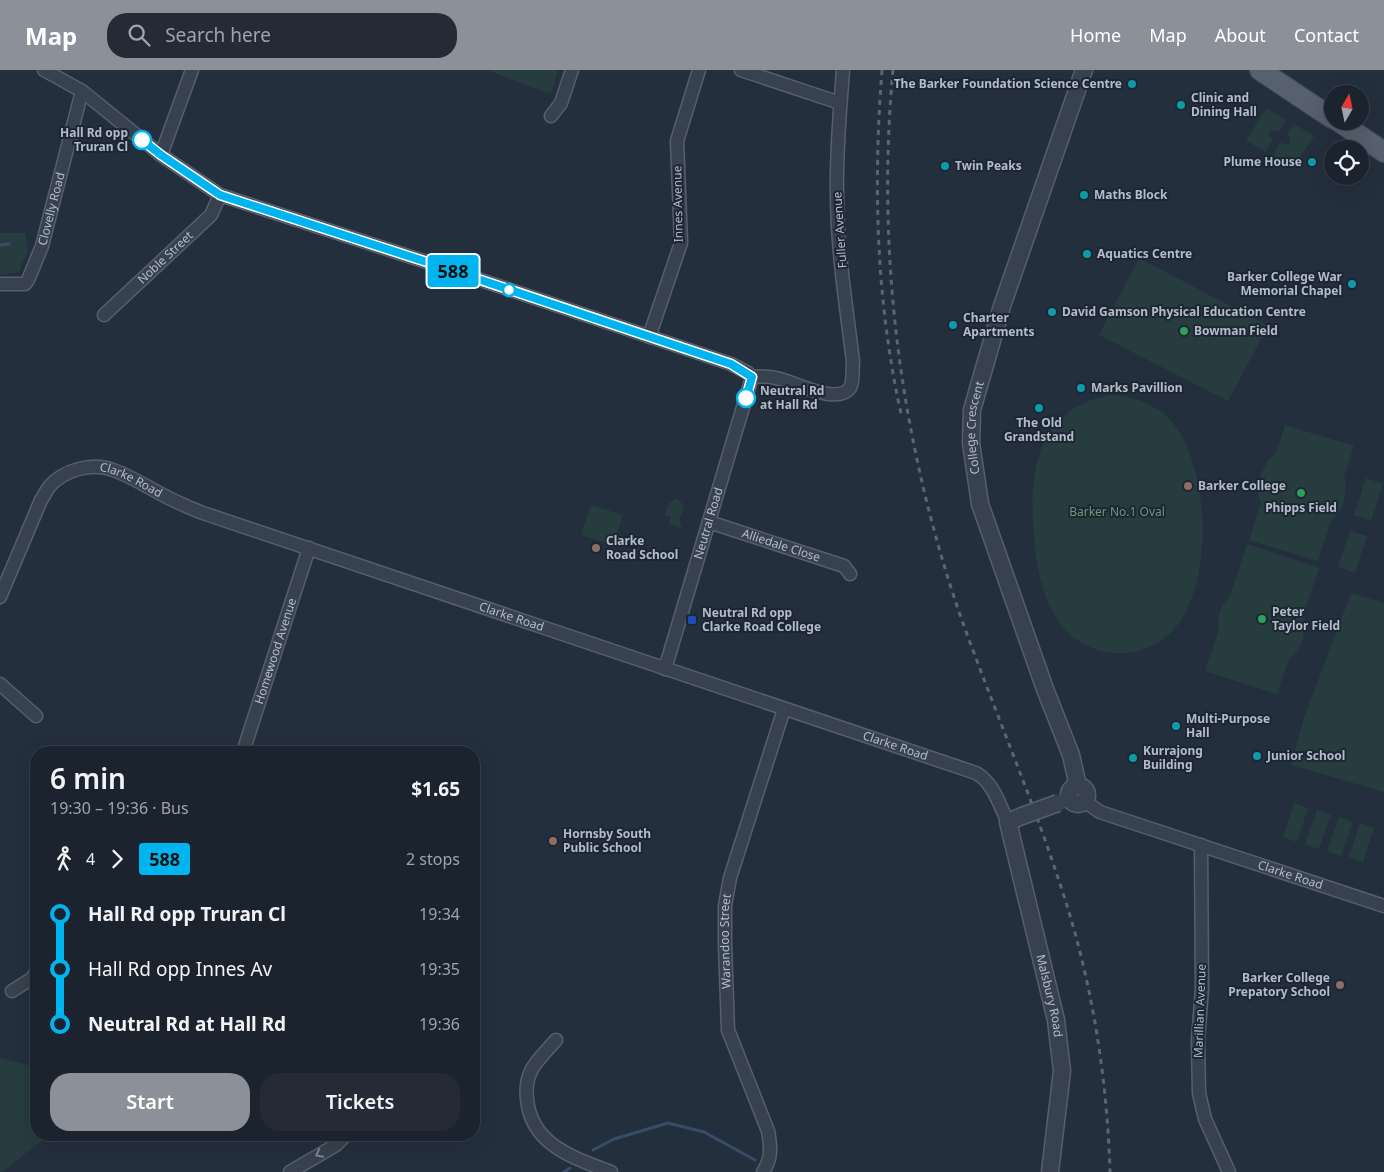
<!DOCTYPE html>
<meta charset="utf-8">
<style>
:root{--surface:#1b232e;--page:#242b36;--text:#f1f3f6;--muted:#a0a4aa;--line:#39404a;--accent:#8c9099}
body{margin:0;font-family:"Noto Sans",sans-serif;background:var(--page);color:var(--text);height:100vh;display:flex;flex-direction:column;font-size:19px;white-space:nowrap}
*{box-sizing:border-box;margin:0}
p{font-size:16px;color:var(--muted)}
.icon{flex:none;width:28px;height:28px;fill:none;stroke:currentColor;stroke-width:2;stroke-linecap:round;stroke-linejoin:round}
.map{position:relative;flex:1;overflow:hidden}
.side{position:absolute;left:30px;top:676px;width:450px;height:395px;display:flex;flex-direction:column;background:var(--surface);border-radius:20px;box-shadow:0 5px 20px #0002,0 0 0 1px var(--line)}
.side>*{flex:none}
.badge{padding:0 10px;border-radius:4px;font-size:18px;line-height:32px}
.needle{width:32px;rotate:9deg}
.fabs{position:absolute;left:1324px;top:15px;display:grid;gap:10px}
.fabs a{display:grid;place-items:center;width:45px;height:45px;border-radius:50%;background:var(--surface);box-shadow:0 5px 20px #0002,0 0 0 1px var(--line);font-size:25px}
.map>.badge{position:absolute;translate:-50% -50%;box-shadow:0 0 0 2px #fff}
.legs{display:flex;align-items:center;gap:8px;height:55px;padding:0 20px;font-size:16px}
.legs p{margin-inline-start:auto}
.head{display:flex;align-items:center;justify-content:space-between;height:85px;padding:0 20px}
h1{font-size:28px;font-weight:600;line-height:38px}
.primary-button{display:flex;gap:10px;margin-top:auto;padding:10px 20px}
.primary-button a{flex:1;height:58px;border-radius:20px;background:var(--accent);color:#fff;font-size:20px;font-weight:600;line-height:58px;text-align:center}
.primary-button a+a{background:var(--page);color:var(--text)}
ul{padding:0 20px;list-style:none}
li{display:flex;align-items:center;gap:18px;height:55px;font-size:19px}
li i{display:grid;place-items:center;width:8px;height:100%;margin:0 6px;background:currentColor}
li i::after{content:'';width:12px;height:12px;margin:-6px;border:4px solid;border-radius:50%;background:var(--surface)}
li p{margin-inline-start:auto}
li:first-child i{background:linear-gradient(#0000 50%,currentColor 0)}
li:last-child i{background:linear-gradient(currentColor 50%,#0000 0)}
header{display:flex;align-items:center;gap:30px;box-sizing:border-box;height:70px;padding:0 25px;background:var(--accent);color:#fff}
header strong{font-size:24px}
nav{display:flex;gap:28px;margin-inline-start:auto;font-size:18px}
.search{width:350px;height:45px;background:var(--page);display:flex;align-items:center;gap:12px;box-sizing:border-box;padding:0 18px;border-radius:20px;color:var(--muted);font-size:19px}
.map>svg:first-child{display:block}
.green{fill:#263c3f}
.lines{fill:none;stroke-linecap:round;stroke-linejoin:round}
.stream{stroke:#394c67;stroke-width:3}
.minor-casing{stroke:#565f6c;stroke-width:15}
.tertiary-casing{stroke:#565f6c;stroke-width:19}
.primary-casing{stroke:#414a57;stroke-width:22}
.minor{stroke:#38414e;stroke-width:12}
.tertiary{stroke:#38414e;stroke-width:16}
.primary{stroke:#56606e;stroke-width:20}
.rail{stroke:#5a6575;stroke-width:3;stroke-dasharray:5 5;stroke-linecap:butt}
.tertiary-bridge-casing{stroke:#565f6c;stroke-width:19;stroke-linecap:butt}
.tertiary-bridge{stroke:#38414e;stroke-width:16}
.oneway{stroke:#7c8592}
.line-1-casing{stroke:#fff;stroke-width:11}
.line-1{stroke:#00b5ef;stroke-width:8}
.culture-dot{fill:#0f9aa8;stroke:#1d2633;stroke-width:2}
.stop-1-dot{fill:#fff;stroke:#00b5ef;stroke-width:2.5}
.leisure-dot{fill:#2e9e5b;stroke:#1d2633;stroke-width:2}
.education-dot{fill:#8d6e63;stroke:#1d2633;stroke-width:2}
.transit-dot{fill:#1a4fb4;stroke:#1d2633;stroke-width:2}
.labels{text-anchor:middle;stroke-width:4;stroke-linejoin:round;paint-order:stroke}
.poi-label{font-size:12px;font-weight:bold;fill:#b4bcc9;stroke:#1d2633;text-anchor:start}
.stop-label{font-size:12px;font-weight:bold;fill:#b4bcc9;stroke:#1d2633;text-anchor:end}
.street-label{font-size:12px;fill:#b4bcc9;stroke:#1d2633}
.park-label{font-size:12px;fill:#6b9a76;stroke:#1d2633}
</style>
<header>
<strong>Map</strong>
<div class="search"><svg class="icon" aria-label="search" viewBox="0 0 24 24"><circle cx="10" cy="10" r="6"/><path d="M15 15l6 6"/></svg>Search here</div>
<nav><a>Home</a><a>Map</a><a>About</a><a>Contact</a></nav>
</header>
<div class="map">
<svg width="1384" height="1102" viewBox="0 0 1384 1102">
<rect width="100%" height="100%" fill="#242f3e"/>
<g class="green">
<path d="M487,0H558L551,24Z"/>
<path d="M1267,38L1286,50L1279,61L1273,60L1270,61L1269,66L1273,70L1265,82L1246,70Z"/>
<path d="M1294,54L1314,66L1292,99L1272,86L1281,72L1285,75L1289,74L1290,68L1287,64Z"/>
<path d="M0,163H25L28,180L19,202L0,205Z"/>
<path d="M1139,188L1268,256L1228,331L1099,265Z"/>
<path d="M1111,325C1134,326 1157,335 1172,352C1210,398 1213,505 1179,553C1159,582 1119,591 1088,576C1051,560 1039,514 1035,478C1028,411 1031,339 1111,325Z"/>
<path d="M1285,355L1354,376L1344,406L1346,417L1343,434L1340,441L1330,453L1318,491L1249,470L1261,433L1258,423L1260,406L1268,390L1276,383Z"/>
<path d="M1366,408L1383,414L1371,450L1354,445Z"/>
<path d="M676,429L681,432L684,438L679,449L682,458L669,454L671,447L665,445L669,433Z"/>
<path d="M591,435L623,445L613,475L581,465Z"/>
<path d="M1350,461L1367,466L1355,503L1338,497Z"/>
<path d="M1247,474L1319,498L1303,545L1305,555L1302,572L1299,579L1288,591L1277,624L1205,601L1218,563L1219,544L1222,536L1230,526Z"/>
<path d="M1351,523L1384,533V722L1291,695L1304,648Z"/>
<path d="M1294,733L1308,738L1297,772L1283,767Z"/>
<path d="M1317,740L1331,745L1319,779L1305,774Z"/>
<path d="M1339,747L1353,752L1341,786L1327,781Z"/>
<path d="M1360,753L1374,758L1363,792L1349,787Z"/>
<path d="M0,988L36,997V1065H49L2,1102H0Z"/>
</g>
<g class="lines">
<g class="stream">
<path d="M0,175L9,174"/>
<path d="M593,1080L614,1069L668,1053L704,1062L755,1090"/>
<path d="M564,1102L570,1098"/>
</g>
<g class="minor-casing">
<g id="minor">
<path d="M44,0L82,21L161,85L220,125L436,195L731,294L748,303L752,307C762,306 770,306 780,309C796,313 838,335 850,318C854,311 852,299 853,291C846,235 837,179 837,123C836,82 840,41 843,0"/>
<path d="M741,0L840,33"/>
<path d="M551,46L561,33L572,0"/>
<path d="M161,85L192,0"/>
<path id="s1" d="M0,214H25L28,210L42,176L82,21"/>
<path id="s2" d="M104,245L211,145L220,125"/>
<path d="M649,267L681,173L677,71L699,0"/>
<path id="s3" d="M709,452L844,496L850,504"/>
<path id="s4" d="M0,527L41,430C44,426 46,421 49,417C63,400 92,392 113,400C131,406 147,417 165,426C176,432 188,437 200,442L976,703C994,713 999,735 1008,752"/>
<path id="s5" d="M665,599L752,307"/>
<path d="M0,614L36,646"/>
<path id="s6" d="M243,682L309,478"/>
<path id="s7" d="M1084,731L1100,742L1384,836"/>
<path d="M1201,775L1202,919L1198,970L1199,1023L1205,1049L1229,1102"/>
<path d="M12,921L31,909L36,903"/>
<path d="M556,970C549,978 537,990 532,999C527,1008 526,1020 527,1029C531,1075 574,1088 611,1102"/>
<path d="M290,1102L336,1075L346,1065"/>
<path id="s8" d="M763,1102C772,1088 771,1077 768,1061L728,960L725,874V836L730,808L784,639"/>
</g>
</g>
<g class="tertiary-casing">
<g id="tertiary">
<path id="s9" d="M1078,716L1071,685L1045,619L980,434L971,373L972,340L1002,236L1084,0"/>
<circle cx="1078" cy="725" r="9"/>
<path id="s10" d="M1022,746L1008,752L1056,950L1062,1001L1050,1102"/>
</g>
</g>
<g class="primary-casing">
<g id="primary">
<path d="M1260,0L1332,48"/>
<path d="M1338,51L1384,82"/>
</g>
</g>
<use href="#minor" class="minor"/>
<use href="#tertiary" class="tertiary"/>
<use href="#primary" class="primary"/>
<g class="rail">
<path d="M882,0C873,117 876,233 902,348"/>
<path d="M893,0C876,181 900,367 958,539C990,630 1029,719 1059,811C1091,905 1107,1004 1110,1102"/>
</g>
<g class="tertiary-bridge-casing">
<path id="tertiary-bridge" d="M1022,746L1058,733"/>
</g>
<use href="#tertiary-bridge" class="tertiary-bridge"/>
</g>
<defs><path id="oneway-chevron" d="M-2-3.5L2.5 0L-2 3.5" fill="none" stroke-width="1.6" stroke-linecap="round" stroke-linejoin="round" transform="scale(1.25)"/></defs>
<use class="oneway" href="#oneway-chevron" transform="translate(319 1084) rotate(152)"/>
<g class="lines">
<g class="line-1-casing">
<path id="line-1" d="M142,70L161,85L220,125L436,195L731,294L752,307L746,328"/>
</g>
<use href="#line-1" class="line-1"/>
</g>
<g class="culture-dot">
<circle cx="1132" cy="14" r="5"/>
<circle cx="1181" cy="35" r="5"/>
<circle cx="1312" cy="92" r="5"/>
<circle cx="945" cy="96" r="5"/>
<circle cx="1084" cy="125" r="5"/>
<circle cx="1087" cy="184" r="5"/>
<circle cx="1352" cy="214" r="5"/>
<circle cx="1052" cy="242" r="5"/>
<circle cx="953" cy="255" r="5"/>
<circle cx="1081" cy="318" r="5"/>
<circle cx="1039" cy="338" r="5"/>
<circle cx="1176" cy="656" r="5"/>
<circle cx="1257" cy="686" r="5"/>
<circle cx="1133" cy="688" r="5"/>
</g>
<g class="stop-1-dot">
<circle cx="142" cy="70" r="9"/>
<circle cx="509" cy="220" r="6"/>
<circle cx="746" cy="328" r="9"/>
</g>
<g class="leisure-dot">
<circle cx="1184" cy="261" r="5"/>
<circle cx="1301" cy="423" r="5"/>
<circle cx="1262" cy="549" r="5"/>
</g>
<g class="education-dot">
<circle cx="1188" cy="416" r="5"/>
<circle cx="596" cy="478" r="5"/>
<circle cx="553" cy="771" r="5"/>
<circle cx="1340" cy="915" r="5"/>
</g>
<rect class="transit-dot" x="687" y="545" width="10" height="10" rx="2.5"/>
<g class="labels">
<g class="poi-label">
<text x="1122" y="18" text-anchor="end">The Barker Foundation Science Centre</text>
<text x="1191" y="32">Clinic and<tspan x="1191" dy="14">Dining Hall</tspan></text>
<text x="1302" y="96" text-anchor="end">Plume House</text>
<text x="955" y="100">Twin Peaks</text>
<text x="1094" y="129">Maths Block</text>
<text x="1097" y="188">Aquatics Centre</text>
<text x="1342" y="211" text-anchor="end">Barker College War<tspan x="1342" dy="14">Memorial Chapel</tspan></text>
<text x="1062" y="246">David Gamson Physical Education Centre</text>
<text x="963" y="252">Charter<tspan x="963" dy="14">Apartments</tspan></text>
<text x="1194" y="265">Bowman Field</text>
<text x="1091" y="322">Marks Pavillion</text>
<text x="1039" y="357" text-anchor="middle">The Old<tspan x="1039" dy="14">Grandstand</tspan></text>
<text x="1198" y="420">Barker College</text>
<text x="1301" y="442" text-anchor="middle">Phipps Field</text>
<text x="606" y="475">Clarke<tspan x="606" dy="14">Road School</tspan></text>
<text x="1272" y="546">Peter<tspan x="1272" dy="14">Taylor Field</tspan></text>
<text x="702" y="547">Neutral Rd opp<tspan x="702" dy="14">Clarke Road College</tspan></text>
<text x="1186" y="653">Multi-Purpose<tspan x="1186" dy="14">Hall</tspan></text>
<text x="1143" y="685">Kurrajong<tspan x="1143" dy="14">Building</tspan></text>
<text x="1267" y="690">Junior School</text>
<text x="563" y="768">Hornsby South<tspan x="563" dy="14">Public School</tspan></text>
<text x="1330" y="912" text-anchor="end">Barker College<tspan x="1330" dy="14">Prepatory School</tspan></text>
</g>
<g class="stop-label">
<text x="128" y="67">Hall Rd opp<tspan x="128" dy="14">Truran Cl</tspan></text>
<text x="760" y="325" text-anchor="start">Neutral Rd<tspan x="760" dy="14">at Hall Rd</tspan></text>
</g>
<g class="street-label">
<text transform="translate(678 134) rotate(-91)" y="4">Innes Avenue</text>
<text dy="4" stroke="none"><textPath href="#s1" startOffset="105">Clovelly Road</textPath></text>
<text transform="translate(840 160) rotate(-94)" y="4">Fuller Avenue</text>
<text dy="4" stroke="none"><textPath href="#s2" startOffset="84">Noble Street</textPath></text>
<text dy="4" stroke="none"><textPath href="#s9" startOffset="376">College Crescent</textPath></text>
<text dy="4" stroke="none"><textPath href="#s4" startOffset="211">Clarke Road</textPath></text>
<text dy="4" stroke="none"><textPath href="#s5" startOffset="152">Neutral Road</textPath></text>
<text dy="4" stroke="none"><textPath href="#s3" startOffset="76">Alliedale Close</textPath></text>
<text dy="4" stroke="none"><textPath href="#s4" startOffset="616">Clarke Road</textPath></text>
<text dy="4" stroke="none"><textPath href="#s6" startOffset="106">Homewood Avenue</textPath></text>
<text dy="4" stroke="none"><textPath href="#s4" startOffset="1021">Clarke Road</textPath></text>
<text dy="4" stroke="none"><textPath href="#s7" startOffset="220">Clarke Road</textPath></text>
<text dy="4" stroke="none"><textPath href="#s8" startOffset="240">Warandoo Street</textPath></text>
<text dy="4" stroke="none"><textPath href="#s10" startOffset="194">Malsbury Road</textPath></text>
<text transform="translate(1200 941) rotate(-88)" y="4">Marillian Avenue</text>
</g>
<g class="park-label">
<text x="1117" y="446">Barker No.1 Oval</text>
</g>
</g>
</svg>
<div class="fabs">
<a><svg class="needle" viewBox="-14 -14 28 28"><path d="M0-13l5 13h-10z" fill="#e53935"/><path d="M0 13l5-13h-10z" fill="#a0a4aa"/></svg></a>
<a><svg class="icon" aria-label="locate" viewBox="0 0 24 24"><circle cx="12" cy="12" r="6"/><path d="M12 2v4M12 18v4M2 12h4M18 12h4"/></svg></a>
</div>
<b class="badge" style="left:453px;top:201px;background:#00b5ef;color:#111">588</b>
<section class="side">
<div class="head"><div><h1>6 min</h1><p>19:30 – 19:36 · Bus</p></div><b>$1.65</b></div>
<div class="legs"><svg class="icon" aria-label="walk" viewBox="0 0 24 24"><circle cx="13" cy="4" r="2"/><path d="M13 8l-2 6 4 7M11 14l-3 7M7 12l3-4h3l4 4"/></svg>4<svg class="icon" aria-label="forward" viewBox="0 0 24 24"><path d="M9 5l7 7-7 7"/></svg><b class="badge" style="background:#00b5ef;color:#111">588</b><p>2 stops</p></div>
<ul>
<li><i style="color:#00b5ef"></i><b>Hall Rd opp Truran Cl</b><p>19:34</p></li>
<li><i style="color:#00b5ef"></i><span>Hall Rd opp Innes Av</span><p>19:35</p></li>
<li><i style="color:#00b5ef"></i><b>Neutral Rd at Hall Rd</b><p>19:36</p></li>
</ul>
<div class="primary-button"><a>Start</a><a>Tickets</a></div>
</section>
</div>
